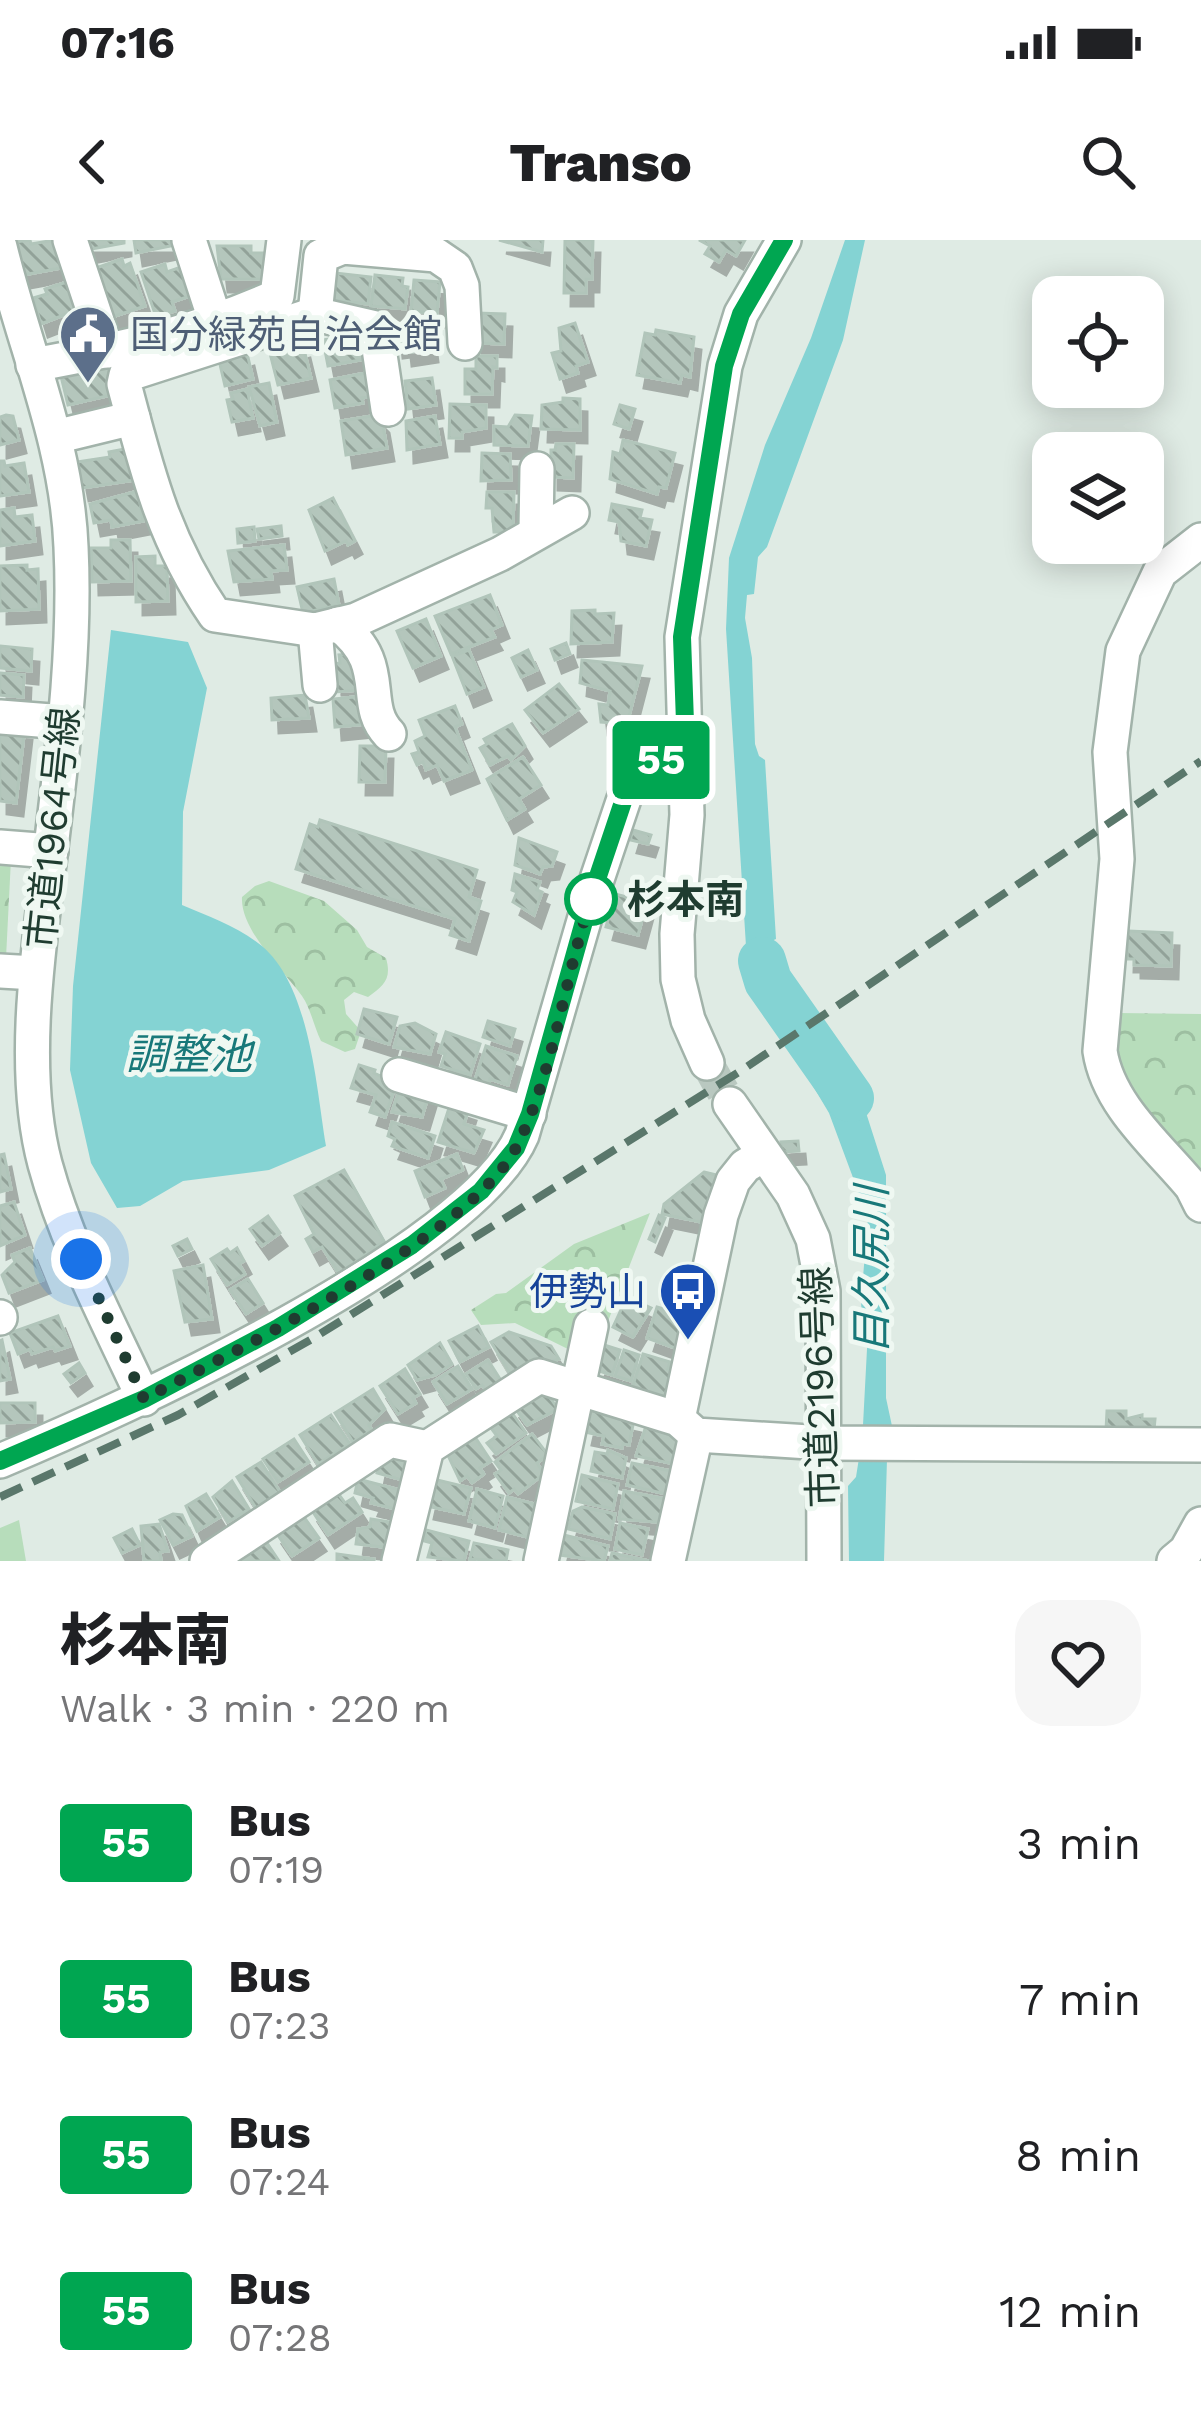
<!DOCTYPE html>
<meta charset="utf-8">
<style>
:root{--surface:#fff;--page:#f6f6f6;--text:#202124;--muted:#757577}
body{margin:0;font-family:"Work Sans","Noto Sans JP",sans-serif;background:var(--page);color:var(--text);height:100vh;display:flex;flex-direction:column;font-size:45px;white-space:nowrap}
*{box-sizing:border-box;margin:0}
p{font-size:39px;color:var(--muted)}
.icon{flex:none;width:66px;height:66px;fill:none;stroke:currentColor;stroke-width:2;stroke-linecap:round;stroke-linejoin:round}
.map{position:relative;height:1321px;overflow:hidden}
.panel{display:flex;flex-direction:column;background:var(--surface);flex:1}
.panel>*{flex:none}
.badge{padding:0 24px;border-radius:9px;font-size:42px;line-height:78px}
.fabs{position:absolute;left:1032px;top:36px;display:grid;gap:24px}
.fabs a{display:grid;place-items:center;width:132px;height:132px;border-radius:24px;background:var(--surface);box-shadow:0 6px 30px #0003;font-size:60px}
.you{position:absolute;width:60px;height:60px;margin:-30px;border:9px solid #fff;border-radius:50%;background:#1a73e8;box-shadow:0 0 0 18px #1a73e833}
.map>.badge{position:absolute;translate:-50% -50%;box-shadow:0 0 0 6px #fff}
.round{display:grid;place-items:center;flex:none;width:126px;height:126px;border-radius:36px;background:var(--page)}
.head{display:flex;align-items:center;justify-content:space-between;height:204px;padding:0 60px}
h1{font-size:57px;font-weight:800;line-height:90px}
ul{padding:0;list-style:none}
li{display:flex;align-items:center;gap:36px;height:156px;padding:0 60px}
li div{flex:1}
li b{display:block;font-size:45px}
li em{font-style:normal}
li .badge{min-width:132px;font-weight:700;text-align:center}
.status{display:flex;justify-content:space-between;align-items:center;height:84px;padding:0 60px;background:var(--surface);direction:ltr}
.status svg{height:33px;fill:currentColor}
header{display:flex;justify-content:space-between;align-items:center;height:156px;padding:0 60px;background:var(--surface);font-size:54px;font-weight:800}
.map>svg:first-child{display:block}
.grass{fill:#b7ddbb}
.forest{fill:url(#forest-crowns)}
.water{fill:#84d3d3}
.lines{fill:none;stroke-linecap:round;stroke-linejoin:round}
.river{stroke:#84d3d3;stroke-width:48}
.building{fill:url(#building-back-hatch);stroke:#b1c5ba;stroke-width:3;filter:url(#shadow)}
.minor-tunnel{stroke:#b9c8c0;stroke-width:33;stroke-dasharray:33 16;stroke-linecap:butt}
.minor-casing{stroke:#a2b3aa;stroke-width:38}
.minor{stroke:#fff;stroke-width:33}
.rail{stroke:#5a776b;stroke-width:8;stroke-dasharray:24 12;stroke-linecap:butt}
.line-casing{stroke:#fff;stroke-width:27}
.line{stroke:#00a651;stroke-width:18}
.walk{stroke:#1f3c30;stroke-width:12;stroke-dasharray:0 21.6}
.stop-dot{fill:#fff;stroke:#00a651;stroke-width:6}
.labels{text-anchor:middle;stroke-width:10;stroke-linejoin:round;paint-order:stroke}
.service-label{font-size:39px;fill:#4e5e75;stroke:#eff8f2;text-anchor:start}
.street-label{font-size:39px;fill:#1f3c30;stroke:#eff8f2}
.stop-label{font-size:39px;font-weight:bold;fill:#1f3c30;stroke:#eff8f2;text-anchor:start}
.transit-label{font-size:39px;fill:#164399;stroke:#eff8f2;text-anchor:end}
.water-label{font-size:42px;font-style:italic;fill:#187879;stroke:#eff8f2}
</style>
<div class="status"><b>07:16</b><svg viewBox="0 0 49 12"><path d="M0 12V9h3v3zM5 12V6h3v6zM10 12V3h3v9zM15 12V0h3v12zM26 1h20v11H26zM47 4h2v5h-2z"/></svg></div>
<header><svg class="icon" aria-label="back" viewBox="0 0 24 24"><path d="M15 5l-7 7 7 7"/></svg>Transo<svg class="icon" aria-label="search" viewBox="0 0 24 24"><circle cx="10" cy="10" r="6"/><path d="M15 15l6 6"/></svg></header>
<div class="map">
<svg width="1201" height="1321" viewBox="0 0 1201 1321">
<defs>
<pattern id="forest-crowns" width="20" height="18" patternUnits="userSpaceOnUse" patternTransform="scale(3)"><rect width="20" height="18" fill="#b7ddbb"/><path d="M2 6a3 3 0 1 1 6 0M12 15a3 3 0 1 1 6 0" fill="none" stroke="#9dbfa1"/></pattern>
<pattern id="building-back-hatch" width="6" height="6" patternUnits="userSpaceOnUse" patternTransform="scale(3)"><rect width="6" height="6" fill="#b4c6bc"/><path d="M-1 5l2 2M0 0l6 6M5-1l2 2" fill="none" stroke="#92a299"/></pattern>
<filter id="shadow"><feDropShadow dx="7" dy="13" stdDeviation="0" flood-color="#0004"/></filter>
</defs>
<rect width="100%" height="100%" fill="#dfebe4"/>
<path class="grass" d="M19,1280L26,1321H0V1288Z"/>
<g class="forest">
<path d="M0,618L11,619L6,718L0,717Z"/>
<path d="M269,641L324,661L357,690L367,707L386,718C392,739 384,745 368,757L354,752L344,760L346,774L361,791L355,809L345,812L321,801C314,787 311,769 302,756C284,731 240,690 242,657L255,646Z"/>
<path d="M1118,773L1201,774V947L1115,831Z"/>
<path d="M650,973L605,1089L572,1111L515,1083L481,1085L471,1070L496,1054L506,1053L574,1004Z"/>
</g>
<g class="water">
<path d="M845,0H865L843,100L767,307L758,317L754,354L747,355L745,378L752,418L755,504L759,516L765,520L776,699L769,702C767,736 788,742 804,767L778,784L755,747L747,722L726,389L729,318L765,205L811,98Z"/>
<path d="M111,390L188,402L207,448L183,572L182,665C208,676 236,686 258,703C310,741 316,847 326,906L269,930L183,941L140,966L117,968L91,923L70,830L73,746Z"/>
<path d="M828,797L861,857L886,935V1158L892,1186L863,1185L868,1090L862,1078L861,1061L868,978L829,873L798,821Z"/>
<path d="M859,1218L887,1219L884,1321H849L848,1246L856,1237Z"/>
</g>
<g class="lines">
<path class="river" d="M762,721L768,741L850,858"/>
</g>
<g class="building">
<path d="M30,0L31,4L55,0L61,28L23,35L15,2Z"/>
<path d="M84,0H124V3L86,10Z"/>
<path d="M134,0H174L175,5L136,13Z"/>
<path d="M499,0H543L542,12Z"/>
<path d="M565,0H593L592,39H586V53H564Z"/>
<path d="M699,0H745L736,16L726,10L719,22L705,14L710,6Z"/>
<path d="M217,6H251V13H263V39H221Z"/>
<path d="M122,19L124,26L130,23L145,66L112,77L96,28Z"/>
<path d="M165,24L167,32L184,26L193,55L172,62L175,71L156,77L141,32Z"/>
<path d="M335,33L371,37L368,64L332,60Z"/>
<path d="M375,35L403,38L402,46L408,47L405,69L371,66Z"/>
<path d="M414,40L440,42L437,74L411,71Z"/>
<path d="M70,41L79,69L41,84L33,58L47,54L45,49Z"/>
<path d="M476,73L505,74L504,104L475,103Z"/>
<path d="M575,83L588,122L576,126L578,133L560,139L552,113L561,111L559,88Z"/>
<path d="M414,84L415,89L428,87L431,109L405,113L404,104L396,105L394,87Z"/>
<path d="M656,90L694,97L690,137L682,135L680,143L637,135L645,93L655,95Z"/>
<path d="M341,97L350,103L362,101L365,119L328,126L323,100Z"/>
<path d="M303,105L311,138L278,145L270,113Z"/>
<path d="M247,113L253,139L225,146L219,120Z"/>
<path d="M476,116H497V128L493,127L492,154H465V129H476Z"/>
<path d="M109,125L115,154L68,165L61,136Z"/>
<path d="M365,133L369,157L362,158L363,163L335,168L330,140Z"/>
<path d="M432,138L436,165L408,169L405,141Z"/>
<path d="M269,143L277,182L260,186L249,147Z"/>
<path d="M247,149L253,178L232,182L227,160L233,159L231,153Z"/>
<path d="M563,158L580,159V190L541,189L542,165L563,162Z"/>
<path d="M450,164L486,165V188L462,192V198H449Z"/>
<path d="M620,165L635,169L629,189L614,184Z"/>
<path d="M6,175L13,176L19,200L0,205V177Z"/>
<path d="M377,175L382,180L387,208L346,215L341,181Z"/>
<path d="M515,175L532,176L528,206L494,205V186L508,187Z"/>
<path d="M435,176L440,204L407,210L406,181Z"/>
<path d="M623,200L675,213L666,248L659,247L657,254L610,239L613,212L620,214Z"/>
<path d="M556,204H574L573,238L551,237V210H555Z"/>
<path d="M130,208L135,240L82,248L77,222L110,217L109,212Z"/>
<path d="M482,213L510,214L511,240L481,241Z"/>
<path d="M0,221H4L5,226L24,223L29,252L0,256Z"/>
<path d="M138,251L143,281L112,287L111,280L94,283L90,264Z"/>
<path d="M487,252H514L513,292H494L492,268H486Z"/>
<path d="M333,258L355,301L348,305L346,301L325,311L309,270Z"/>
<path d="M612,264L642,270L640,278L652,280L646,306L621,301L619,282L609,280Z"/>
<path d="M14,268L15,277L32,275L35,301L0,306V270Z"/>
<path d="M281,286L282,296L259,299L257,289Z"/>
<path d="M254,287L255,301L238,303L237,289Z"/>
<path d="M111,300H130L131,341L92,342L91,308H111Z"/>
<path d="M284,305L287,330L271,331L272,339L234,342L228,311Z"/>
<path d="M155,316V326H167L168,361L136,362V317Z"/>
<path d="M27,325V330L38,329L39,369L0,371V326Z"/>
<path d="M334,339L339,365L303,373L297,347Z"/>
<path d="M490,355L502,385L491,390L495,397L451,414L435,376Z"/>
<path d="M595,370V374L614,373L612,402L571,404L572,371Z"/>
<path d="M426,379L441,416L413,428L397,391Z"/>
<path d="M566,403L570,414L555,420L551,409Z"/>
<path d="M0,406L32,409L31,431L0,428Z"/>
<path d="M469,410L484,447L467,454L452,416Z"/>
<path d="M528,410L537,430L521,437L512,418Z"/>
<path d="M355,414L362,450L336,452L333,424L340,423L339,415Z"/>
<path d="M582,420L642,426L627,484L601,482L599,464L608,465L610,451L580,443Z"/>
<path d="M0,433L24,435L23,457L0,455Z"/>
<path d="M559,444L579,469L543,493L525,470Z"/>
<path d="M305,455L309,478L272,480L271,458Z"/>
<path d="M365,456L368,484L335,487L333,459Z"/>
<path d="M455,466L462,484L455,487L472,530L444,541L437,525L426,530L423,522L417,525L412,514L419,512L415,501L425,496L419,480Z"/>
<path d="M512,484L525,506L511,520L508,516L490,525L480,508L487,504L484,499Z"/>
<path d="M0,485L25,487L16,563L0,561Z"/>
<path d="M360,506H386L385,542H359Z"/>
<path d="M523,517L541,545L519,559L525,569L507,580L487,539Z"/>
<path d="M320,580L477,630L469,657L481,661L469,701L450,695L455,679L296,629L310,584L318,587Z"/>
<path d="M633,590L651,595L648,604L630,600Z"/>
<path d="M519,598L557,612L552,626L543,627L540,634L515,625Z"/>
<path d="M515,634L540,642L537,650L542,652L534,675L513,662L517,652L512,650Z"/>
<path d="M615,654L647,662L638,695L606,687Z"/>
<path d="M1128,691L1172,693L1171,726L1134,725V719H1127Z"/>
<path d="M364,769L397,777L389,804L357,794Z"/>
<path d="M488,781L515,789L510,806L483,797Z"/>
<path d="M415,783L436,794L430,814L394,807L400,786Z"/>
<path d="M446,792L480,804L470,835L441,826L445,814L439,812Z"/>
<path d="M486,806L517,816L508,845L490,839L489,844L475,840Z"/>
<path d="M359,825L375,830L374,833L383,837L382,841L396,845L385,877L370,872L376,855L351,848Z"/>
<path d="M401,845L429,854L422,877L392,872Z"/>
<path d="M451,862L469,868L464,884L484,890L474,913L438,902Z"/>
<path d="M392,882L435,896L428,918L392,906L395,899L388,896Z"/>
<path d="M798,901L799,911L782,912L781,902Z"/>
<path d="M4,914L11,949L0,952V915Z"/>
<path d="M457,914L463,930L441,939L445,948L425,957L415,931Z"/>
<path d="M344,930L384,1001L339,1034L322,1007L313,1012L306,999L314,994L295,956Z"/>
<path d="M704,932L717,935L706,983L662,974L664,964Z"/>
<path d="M14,962L25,995L0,1006V966Z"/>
<path d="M659,975L665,978L655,1002L649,999Z"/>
<path d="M268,976L280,993L262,1006L250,989Z"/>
<path d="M187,999L192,1009L178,1016L173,1006Z"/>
<path d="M30,1008L43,1040L9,1053L2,1035L15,1022L12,1015Z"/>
<path d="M237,1008L244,1021L239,1024L245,1034L227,1045L211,1019L227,1009L230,1013Z"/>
<path d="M203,1025L212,1079L185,1082L174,1031Z"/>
<path d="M248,1039L263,1063L246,1074L230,1050Z"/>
<path d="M627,1057L651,1068L633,1097L613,1087Z"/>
<path d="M657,1067L686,1076L675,1108L647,1098Z"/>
<path d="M58,1076L70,1106L55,1111L53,1107L32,1114L30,1109L18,1114L10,1093Z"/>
<path d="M478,1086L489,1107L460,1122L449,1101Z"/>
<path d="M509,1092L551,1106L559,1119L512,1137L491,1102Z"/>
<path d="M2,1100L10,1139L0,1141V1101Z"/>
<path d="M440,1103L452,1124L435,1135L417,1140L408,1125Z"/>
<path d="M604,1105L620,1110L612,1135L596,1130Z"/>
<path d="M624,1110L639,1115L631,1141L615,1136Z"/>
<path d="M643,1114L670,1122L668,1129L673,1130L664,1158L632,1148Z"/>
<path d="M488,1120L502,1142L487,1152L482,1145L476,1149L466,1134Z"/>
<path d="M79,1123L85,1133L71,1143L64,1134Z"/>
<path d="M458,1126L472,1149L447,1164L433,1142Z"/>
<path d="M405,1129L420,1154L413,1158L416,1163L398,1174L380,1146Z"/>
<path d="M373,1149L385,1169L369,1185L372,1190L353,1202L335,1173Z"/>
<path d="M544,1149L558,1169L527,1185L513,1165Z"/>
<path d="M0,1163H35V1182L0,1183Z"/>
<path d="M510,1170L526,1193L496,1214L487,1203L497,1196L488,1184Z"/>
<path d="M590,1170L634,1180L629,1205L623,1204L622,1208L602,1204L604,1196L585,1192Z"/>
<path d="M1107,1171H1126V1179L1142,1175V1179H1155L1154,1190H1106Z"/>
<path d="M331,1175L350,1204L318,1224L300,1195Z"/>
<path d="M646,1186L681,1194L679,1225L636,1216Z"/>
<path d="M473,1194L491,1221L480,1228L484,1234L472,1243L467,1236L460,1241L446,1211Z"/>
<path d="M532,1194L548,1215L537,1223L544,1234L518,1254L514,1249L509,1253L495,1234L501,1230L495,1222Z"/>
<path d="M294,1199L309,1222L278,1242L263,1219Z"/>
<path d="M608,1210L626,1218L622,1238L591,1231L595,1212L607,1214Z"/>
<path d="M415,1216L409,1242L377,1233L380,1218Z"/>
<path d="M261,1222L280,1252L256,1268L237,1237Z"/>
<path d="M632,1223L671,1231L666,1254L627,1245Z"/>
<path d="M582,1235L618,1244L613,1269L576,1261Z"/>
<path d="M358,1239L404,1251L399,1270L371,1263L373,1258L355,1253Z"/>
<path d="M433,1239L471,1248L464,1274L427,1266Z"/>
<path d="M232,1241L249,1269L228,1282L213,1257Z"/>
<path d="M477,1249L503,1256L495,1288L469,1281Z"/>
<path d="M624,1251L671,1260L667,1283L619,1279Z"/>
<path d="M337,1252L345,1263L353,1258L362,1272L328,1295L311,1269Z"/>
<path d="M206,1254L220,1277L197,1291L186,1266Z"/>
<path d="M507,1257L539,1265L531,1298L499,1290Z"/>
<path d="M582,1267L615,1274L610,1299L568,1289L573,1271Z"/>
<path d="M301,1273L319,1298L292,1316L275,1291Z"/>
<path d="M173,1274L182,1275L192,1296L173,1305L160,1280Z"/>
<path d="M371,1279L396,1283L392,1308L356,1304L358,1289L370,1287Z"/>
<path d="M620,1283L648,1289L642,1315L615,1309Z"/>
<path d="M159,1284L168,1311L160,1312L161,1321H144L141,1286Z"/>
<path d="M132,1289L140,1305L122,1313L114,1298Z"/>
<path d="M426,1290L469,1301L464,1321L428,1317L432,1303L424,1301Z"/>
<path d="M564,1295L608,1306L604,1321L559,1315Z"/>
<path d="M263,1297L279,1321H241L236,1314Z"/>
<path d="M474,1303L508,1310L506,1321L470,1319Z"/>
<path d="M612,1313L649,1321H610Z"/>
<path d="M337,1314L374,1319V1321H337Z"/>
</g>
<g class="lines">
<path class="minor-tunnel" d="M707,823L730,864"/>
<g class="minor-casing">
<g id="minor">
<path d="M70,0L107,111"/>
<path d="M189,0L216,83"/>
<path d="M0,7C24,107 67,203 71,307C76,410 62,514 50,616C38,710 20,831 45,924C67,1005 109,1083 144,1159"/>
<path d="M315,74L321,16L343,7L436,15L455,28L462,46L465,103"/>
<path d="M33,125C121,109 195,93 277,56L284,0"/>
<path d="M388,169L376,88L315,74L126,135L124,144C147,231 163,299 215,375L315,390L356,380L500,314L572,273"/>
<path d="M55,197L133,178"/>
<path d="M536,291L537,229"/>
<path d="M1201,300L1160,332L1123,411L1110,512L1117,619L1100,811C1108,865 1158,906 1192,947L1201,965"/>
<path d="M338,384C392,425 359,463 389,494"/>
<path d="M315,390L320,445"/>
<path d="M0,477L64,482"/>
<path d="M0,607L51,611"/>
<path d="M0,731L35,733"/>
<path d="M707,823L688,780L678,739L677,694L687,575L682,397L725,126L741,74L784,0"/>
<path d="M399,835L529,874"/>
<path d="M730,864L793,955L813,999L823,1051L824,1321"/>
<path d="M0,1077V1078"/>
<path d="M678,1179L721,975L733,941L745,926L763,915"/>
<path d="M0,1221C120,1171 472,1012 522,895L590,660L629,544L651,524L686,511"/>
<path d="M207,1321L390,1200L427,1208"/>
<path d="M399,1321L427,1208L539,1136L678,1179L696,1195L825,1203L1201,1205"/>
<path d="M541,1321L591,1086"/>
<path d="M668,1321L696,1195"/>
<path d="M1174,1321L1186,1311L1201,1284"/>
</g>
</g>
<use href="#minor" class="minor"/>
<path class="rail" d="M0,1257L178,1175L312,1099L742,830L1201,521"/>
</g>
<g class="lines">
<g class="line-casing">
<path id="line" d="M0,1221L144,1159L278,1088L412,1005L481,951L516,908L530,874L590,660L629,544L651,524L686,511L682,397L724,126L741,74L784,0"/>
</g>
<use href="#line" class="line"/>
<path class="walk" d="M81,1019L144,1159C236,1110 475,994 518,904C555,828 564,739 591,659"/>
</g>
<defs>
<g id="civic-pin" transform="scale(3)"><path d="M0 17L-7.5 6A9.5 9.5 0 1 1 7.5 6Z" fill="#5c6f8a" stroke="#eff8f2"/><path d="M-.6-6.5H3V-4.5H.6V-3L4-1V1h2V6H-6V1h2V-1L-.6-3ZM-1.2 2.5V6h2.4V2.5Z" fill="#fff"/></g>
<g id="bus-pin" transform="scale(3)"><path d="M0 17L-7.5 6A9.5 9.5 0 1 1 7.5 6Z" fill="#1a4fb4" stroke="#eff8f2"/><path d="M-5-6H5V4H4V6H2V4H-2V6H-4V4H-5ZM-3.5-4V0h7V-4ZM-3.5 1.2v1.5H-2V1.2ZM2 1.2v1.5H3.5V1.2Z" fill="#fff"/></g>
</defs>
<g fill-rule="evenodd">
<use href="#civic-pin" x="88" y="94"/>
<use href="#bus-pin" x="688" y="1051"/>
</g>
<circle class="stop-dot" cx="591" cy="659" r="24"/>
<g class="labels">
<g class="service-label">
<text x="130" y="108">国分緑苑自治会館</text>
</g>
<g class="street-label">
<text transform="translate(52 588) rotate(-84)" y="14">市道1964号線</text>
<text transform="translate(819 1147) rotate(-92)" y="14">市道2196号線</text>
</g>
<g class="stop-label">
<text x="627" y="673">杉本南</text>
</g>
<g class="transit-label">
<text x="646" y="1065">伊勢山</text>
</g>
<g class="water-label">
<text x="189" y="829">調整池</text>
<text transform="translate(871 1030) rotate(-90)" y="15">目久尻川</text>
</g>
</g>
</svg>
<div class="fabs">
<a><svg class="icon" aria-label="locate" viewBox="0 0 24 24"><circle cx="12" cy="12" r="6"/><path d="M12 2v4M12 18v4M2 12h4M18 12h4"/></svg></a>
<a><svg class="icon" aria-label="layers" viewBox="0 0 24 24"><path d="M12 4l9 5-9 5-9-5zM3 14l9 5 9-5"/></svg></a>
</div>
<div class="you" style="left:81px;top:1019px"></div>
<b class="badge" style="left:661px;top:520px;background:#00a651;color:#fff">55</b>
</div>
<section class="panel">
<div class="head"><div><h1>杉本南</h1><p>Walk · 3 min · 220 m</p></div><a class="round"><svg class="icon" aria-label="heart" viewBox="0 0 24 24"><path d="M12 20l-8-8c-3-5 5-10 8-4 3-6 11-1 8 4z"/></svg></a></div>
<ul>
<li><span class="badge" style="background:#00a651;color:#fff">55</span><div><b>Bus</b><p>07:19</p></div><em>3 min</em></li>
<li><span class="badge" style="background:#00a651;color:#fff">55</span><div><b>Bus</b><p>07:23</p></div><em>7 min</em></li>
<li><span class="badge" style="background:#00a651;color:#fff">55</span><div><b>Bus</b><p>07:24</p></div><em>8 min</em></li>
<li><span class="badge" style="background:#00a651;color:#fff">55</span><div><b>Bus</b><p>07:28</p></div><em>12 min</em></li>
</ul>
</section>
